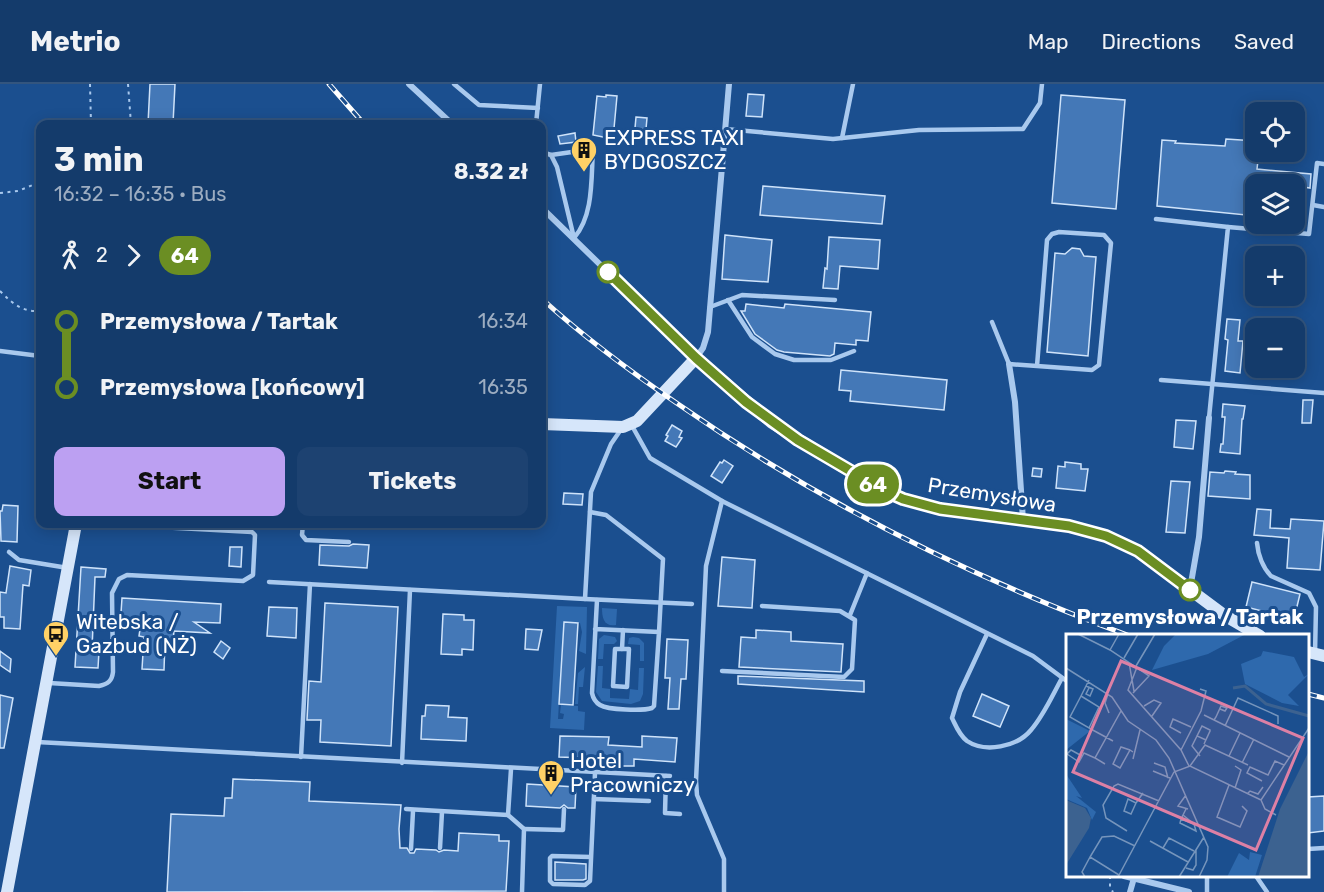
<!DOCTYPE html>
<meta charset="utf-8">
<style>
:root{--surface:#143b6b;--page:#1d4271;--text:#f1f3f6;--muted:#9dadc1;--line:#33557e;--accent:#bca0f2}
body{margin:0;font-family:Rubik,sans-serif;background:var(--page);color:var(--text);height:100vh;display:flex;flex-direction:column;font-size:22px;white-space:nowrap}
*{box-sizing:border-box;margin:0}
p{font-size:20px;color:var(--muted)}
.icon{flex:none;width:33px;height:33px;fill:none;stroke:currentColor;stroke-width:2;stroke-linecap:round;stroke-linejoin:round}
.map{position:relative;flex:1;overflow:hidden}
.panel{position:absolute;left:36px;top:36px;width:510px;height:408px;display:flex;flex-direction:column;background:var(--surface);border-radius:12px;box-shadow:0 3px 15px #0003,0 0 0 2px var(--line)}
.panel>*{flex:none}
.badge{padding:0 12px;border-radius:20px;font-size:21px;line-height:39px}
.buttons{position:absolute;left:1245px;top:18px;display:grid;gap:12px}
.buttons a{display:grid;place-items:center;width:60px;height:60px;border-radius:12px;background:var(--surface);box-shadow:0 3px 15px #0003,0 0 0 2px var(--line);font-size:30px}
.map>.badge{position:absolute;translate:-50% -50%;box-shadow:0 0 0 3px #fff}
.legs{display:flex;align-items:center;gap:9px;height:66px;padding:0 18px;font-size:20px}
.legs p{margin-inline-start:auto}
.headline{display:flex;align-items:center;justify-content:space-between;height:102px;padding:0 18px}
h1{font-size:33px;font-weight:700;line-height:45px}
.action{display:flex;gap:12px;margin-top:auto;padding:12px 18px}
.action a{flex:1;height:69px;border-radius:12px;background:var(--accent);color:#111;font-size:24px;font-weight:700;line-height:69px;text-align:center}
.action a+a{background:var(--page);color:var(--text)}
ul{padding:0 18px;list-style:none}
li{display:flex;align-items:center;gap:21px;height:66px;font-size:22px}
li i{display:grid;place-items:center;width:9px;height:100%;margin:0 8px;background:currentColor}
li i::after{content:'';width:15px;height:15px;margin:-8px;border:4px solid;border-radius:50%;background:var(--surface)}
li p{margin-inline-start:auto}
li:first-child i{background:linear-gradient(#0000 50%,currentColor 0)}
li:last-child i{background:linear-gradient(currentColor 50%,#0000 0)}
header{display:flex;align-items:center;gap:36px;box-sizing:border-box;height:84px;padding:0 30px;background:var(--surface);border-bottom:2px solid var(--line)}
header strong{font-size:28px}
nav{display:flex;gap:33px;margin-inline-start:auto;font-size:21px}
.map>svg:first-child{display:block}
.green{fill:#2e69ad}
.building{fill:#4478b7;stroke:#cfe3fa;stroke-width:1.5}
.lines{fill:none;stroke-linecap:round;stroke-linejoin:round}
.path{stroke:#a9c9ee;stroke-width:2;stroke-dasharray:3 4.5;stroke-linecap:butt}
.lane{stroke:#a9c9ee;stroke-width:4.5}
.street{stroke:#a9c9ee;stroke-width:6}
.secondary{stroke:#d6e6fa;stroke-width:12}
.rail-casing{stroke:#fff;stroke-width:5}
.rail{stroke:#1b4f8f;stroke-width:3;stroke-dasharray:9;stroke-linecap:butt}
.line-1-casing{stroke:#fff;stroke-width:14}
.line-1{stroke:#6b8e23;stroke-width:9}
.stop-1-dot{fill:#fff;stroke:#6b8e23;stroke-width:3}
.labels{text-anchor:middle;stroke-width:6;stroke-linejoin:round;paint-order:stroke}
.poi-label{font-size:21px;fill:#fff;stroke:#1b4f8f;text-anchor:start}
.street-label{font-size:21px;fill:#fff;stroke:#1b4f8f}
.stop-label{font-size:21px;font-weight:bold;fill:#fff;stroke:#1b4f8f}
.inset-river{fill:none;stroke:#3c6290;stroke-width:3}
.inset-road{fill:none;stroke:#7695bc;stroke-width:1.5}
.view{fill:#dd80a5;fill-opacity:0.15;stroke:#dd80a5;stroke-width:3}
.inset-edge{fill:none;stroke:#fff;stroke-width:3}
</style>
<header>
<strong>Metrio</strong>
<nav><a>Map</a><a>Directions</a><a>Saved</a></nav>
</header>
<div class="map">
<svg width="1324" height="808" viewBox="0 0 1324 808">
<rect width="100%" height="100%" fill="#1b4f8f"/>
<g class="green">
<path d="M557,522L587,523L586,570L579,567L582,548L580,539L564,538L558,635H563L564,630L560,629L561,621L578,622V627L585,628L584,646L550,644Z"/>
<path d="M602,524L617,525L616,541C604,543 602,534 602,524Z"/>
<path d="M604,551L615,553L617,557L614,560H604L603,575H598L599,555Z"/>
<path d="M633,553L639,554L644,559V577H640V561L628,560L629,554Z"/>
<path d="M598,582H603L602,604L610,605V614L629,615L630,605L638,606L639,584H644L643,610L640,617L631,620L602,617L596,608Z"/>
<path d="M585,583L583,603H579L578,620H575L578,589Z"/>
</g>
<g class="building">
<path d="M150,0H175L173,40H148Z"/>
<path d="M748,10L764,11L762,33L746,32Z"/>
<path d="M606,11L617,12L613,55L593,51L597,12L606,13Z"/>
<path d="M1061,11L1125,16L1116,125L1052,119Z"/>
<path d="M636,33L647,34L646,45L635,44Z"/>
<path d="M575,49L576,58L560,60L558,52Z"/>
<path d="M1226,55L1256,57V68H1259L1257,85L1311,90L1310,104L1304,103L1301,137L1294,136V100H1256V132L1157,122L1162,56L1176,57L1175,59L1225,62Z"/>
<path d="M763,102L885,112L882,140L760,131Z"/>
<path d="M725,151L772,156L768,198L722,195Z"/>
<path d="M829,153L880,156L878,185L840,182L838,205L823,204L825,184L827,185Z"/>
<path d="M1072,164L1080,165L1084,172L1096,173L1088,272L1047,268L1055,169L1065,170Z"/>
<path d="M746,220L784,224L785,220L871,228L868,257L856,256V261L835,259L834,270L830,272L784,268L777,266L755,250L741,227H745Z"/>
<path d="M1227,235L1240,236L1238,257H1243L1240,289L1225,287L1228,256L1225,255Z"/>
<path d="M841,286L947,296L944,326L850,317L851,307L839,306Z"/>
<path d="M1303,316H1313L1311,339H1302Z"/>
<path d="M1223,320L1245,322L1243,335H1242L1240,370L1220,368L1221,360H1223L1225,333H1222Z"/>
<path d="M1176,336L1196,337L1193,365L1174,363Z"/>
<path d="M672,341L682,347L679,353L682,354L676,363L665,357L668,352L666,351Z"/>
<path d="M724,376L733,382L722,399L711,392L720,378L722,379Z"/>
<path d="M1065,378L1081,380V385H1088L1085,407L1056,404L1058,382L1065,383Z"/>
<path d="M1033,384L1042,385L1041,393L1032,392Z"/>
<path d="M1225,387L1236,388L1235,390L1250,391V415L1208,412L1210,388L1224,389Z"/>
<path d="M1171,397L1190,398L1185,449L1166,448Z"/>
<path d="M564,409L583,410L582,421L563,420Z"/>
<path d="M3,421L18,422L17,458L1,457L0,427H2Z"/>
<path d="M1257,425L1271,426L1270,444L1290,445L1291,435L1324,437L1320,486L1287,484L1289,454L1254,451Z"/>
<path d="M353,460L369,461L367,484L319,481L320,461L349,462Z"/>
<path d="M230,463H242L241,483L229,482Z"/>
<path d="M722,473L755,476L752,524L718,522Z"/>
<path d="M10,482L31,486L29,502L23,501L20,545L4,544V533H0V508L6,509Z"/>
<path d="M81,483L106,485L105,493H95L92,566L99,567L98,584L75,583Z"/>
<path d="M1252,498L1300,510L1294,535L1246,523Z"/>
<path d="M122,514L221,520L220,539L194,538L210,549L174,547L173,557L165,556L164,586L142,585L144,553L139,552L140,545L120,544Z"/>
<path d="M325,519L398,523L391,662L320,658L321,636H307L309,597L321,598Z"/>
<path d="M269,523L297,524L296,554L267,552Z"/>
<path d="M443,530L464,531V536H474L473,566L462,565V571L441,570Z"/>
<path d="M564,538L578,539L573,621L559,620Z"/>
<path d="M526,545L542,546L538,566L525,565Z"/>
<path d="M756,546L791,548V557L843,560L841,588L739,583L741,553L756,554Z"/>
<path d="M667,555L688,556L686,595H681L679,625H668L670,594H665Z"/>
<path d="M221,557L230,564L223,575L214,568Z"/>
<path d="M0,567L11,575L10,588L0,581Z"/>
<path d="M738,592L864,597V608L738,600Z"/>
<path d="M982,610L1009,622L1000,643L973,632Z"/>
<path d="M0,611L13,614L4,664H0Z"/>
<path d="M426,621L449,622L448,633L467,634L466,657L421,655L422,632H425Z"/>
<path d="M560,652L609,653L608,661L642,663V652L677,654L675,678L634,675V682H615L616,675L559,673Z"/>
<path d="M233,695L310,698L309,717L401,721L399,745L400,764H407L410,769H414L416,765L436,766L439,768L444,766L458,767L459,749L499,751V757H509L506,807L167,808L171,730L224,732L225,714H232Z"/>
<path d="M527,700L576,703L575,724H568L564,721L560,724L526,722Z"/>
<path d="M1324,712V747L1308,749V713Z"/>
<path d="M555,778L586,780V795L583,796H555Z"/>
</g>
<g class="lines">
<g class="path">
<path d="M90,0L91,40"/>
<path d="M128,0L131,40"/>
<path d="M0,109L18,107L40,98"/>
<path d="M0,207C13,220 22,228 40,227"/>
<path d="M1110,792V803L1113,808"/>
</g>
<g class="lane">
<path d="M454,0L479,21L538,24"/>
<path d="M536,40L540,0"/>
<path d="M725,45L833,55L919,46L1023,45L1040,19L1042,0"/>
<path d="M842,54L853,0"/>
<path d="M542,68L551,71L593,65C591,94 594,131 574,154"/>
<path d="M551,71L557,83L574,154"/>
<path d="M1313,121L1324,123"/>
<path d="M1156,135L1228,143L1209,334"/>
<path d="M1228,143L1309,150L1317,79L1324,80"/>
<path d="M728,216L752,253L775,270L794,276H831L854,267"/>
<path d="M710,223L742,211L835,216"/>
<path d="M992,238L1009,280L1037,282L1047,156L1052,150L1059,148L1104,151L1111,159L1099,281L1092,286L1037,282"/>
<path d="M0,267L40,272"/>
<path d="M1161,296L1324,309"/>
<path d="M631,340L650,374L722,417L1033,572L1068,598"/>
<path d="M722,417L706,482L696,697L697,711L724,775V808"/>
<path d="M590,428L606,431L663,475L659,548"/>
<path d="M303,440L302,451L306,456L349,458"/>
<path d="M1257,459C1258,471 1263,484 1271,492L1309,509L1316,523L1315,570"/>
<path d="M9,468L19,476L68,484"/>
<path d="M269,498L585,515L591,408L611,360L622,344"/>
<path d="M585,515L692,520"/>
<path d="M850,531L867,489"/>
<path d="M595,545L659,548L654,622L652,624C643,627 608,626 600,621C595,618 593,614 592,609L597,516"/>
<path d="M987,550L960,608L952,634C956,642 959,651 967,657C985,669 1017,663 1031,646C1044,631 1052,612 1062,594"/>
<path d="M615,565H629L627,603L613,602Z"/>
<path d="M622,565L623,546"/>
<path d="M722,587L844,593L852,585L855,536L840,527L762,522"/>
<path d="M49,599L99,602C108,600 112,597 113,588L112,509L119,495L127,491L243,497L253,491L255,451L252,448L140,442"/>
<path d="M37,658L670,692"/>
<path d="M301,673L310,500"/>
<path d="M402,679L410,506"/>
<path d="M511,685L508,731L524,745L522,808"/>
<path d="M666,692L665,729L680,730"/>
<path d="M594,715L649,717"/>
<path d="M406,725L508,731"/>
<path d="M524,745L563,746L564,725"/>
<path d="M440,764L442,728"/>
<path d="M411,765L413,727"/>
<path d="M1308,765L1324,764"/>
<path d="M591,773L552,772L550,774V797L553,800L585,801L590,797L595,689"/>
<path d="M1256,792L1267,808"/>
<path d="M1207,808V792"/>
</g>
<g class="street">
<path d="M409,0L452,40"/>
<path d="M542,124L696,274L703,264L708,248L729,0"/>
<path d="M1009,280L1015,318L1023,436"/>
<path d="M1190,505L1199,453L1209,334"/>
<path d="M1124,792L1189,808"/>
<path d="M1130,808L1134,794"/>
</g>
<g class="secondary">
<path d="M542,340L623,343L637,337L696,274L772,339L840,381L885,407L903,415L940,425L1069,442L1106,452L1138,467L1224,531L1260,552"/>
<path d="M1308,568L1324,572"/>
<path d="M7,808L76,440"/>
</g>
<g class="rail-casing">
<g id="rail">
<path d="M329,0L364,40"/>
<path d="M542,215C584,253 631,288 678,320C819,418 970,493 1130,552"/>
<path d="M1308,610L1324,614"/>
</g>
</g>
<use href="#rail" class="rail"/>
</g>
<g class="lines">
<g class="line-1-casing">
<path id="line-1" d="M608,188L696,274L746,318L798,356L885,407L903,415L940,425L1069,442L1106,452L1138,467L1190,506"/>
</g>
<use href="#line-1" class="line-1"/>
</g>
<defs>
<g id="building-pin" transform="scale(1.35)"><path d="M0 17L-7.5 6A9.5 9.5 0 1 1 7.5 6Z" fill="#ffd166" stroke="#1b4f8f"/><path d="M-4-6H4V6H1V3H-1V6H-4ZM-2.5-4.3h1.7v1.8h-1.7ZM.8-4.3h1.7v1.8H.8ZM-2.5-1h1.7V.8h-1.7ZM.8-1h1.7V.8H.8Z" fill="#111"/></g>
<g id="bus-pin" transform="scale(1.35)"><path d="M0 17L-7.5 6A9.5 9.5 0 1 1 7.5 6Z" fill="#ffd166" stroke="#1b4f8f"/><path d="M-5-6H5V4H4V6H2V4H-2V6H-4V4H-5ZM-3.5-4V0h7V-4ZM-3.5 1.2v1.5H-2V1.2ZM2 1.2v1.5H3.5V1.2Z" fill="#111"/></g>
</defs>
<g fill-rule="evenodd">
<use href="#building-pin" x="584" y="66"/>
<use href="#bus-pin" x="56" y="550"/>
<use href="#building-pin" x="551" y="689"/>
</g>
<g class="stop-1-dot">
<circle cx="608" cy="188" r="10"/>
<circle cx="1190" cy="506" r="10"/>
</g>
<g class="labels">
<g class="poi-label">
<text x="604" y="61">EXPRESS TAXI<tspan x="604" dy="24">BYDGOSZCZ</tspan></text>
<text x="76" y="545">Witebska /<tspan x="76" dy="24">Gazbud (NŻ)</tspan></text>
<text x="570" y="684">Hotel<tspan x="570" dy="24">Pracowniczy</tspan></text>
</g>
<g class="street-label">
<text transform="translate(992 411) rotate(9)" y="7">Przemysłowa</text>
</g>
<g class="stop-label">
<text x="1190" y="540">Przemysłowa / Tartak</text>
</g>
</g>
<g transform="translate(1066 550)">
<rect width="243" height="243" fill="#1b4f8f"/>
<path d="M110,0H180L142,20L86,36L98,12ZM197,17L228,23L238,43L243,40L222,61L233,72L216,69L179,50L175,30L195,22ZM0,85L24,97L0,116ZM0,140L16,164L10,162L30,178L26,186L21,174L0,165ZM184,218L196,221L189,243H161L173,219L183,226Z" fill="#2e69ad"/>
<path d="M243,117V243H192L214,175ZM0,166L19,174L25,184L23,194L0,231Z" fill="#3c6290"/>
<path class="inset-river" d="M167,54L179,52L200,70L243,82"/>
<path class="inset-road" d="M12,0L44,16L83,42L67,59M44,16L53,0M58,24L72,0M63,28L66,46L62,56L115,116L123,132M70,32L89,0M0,34L46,63L62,87L90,106L103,124L142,213L141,226L133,243M20,52L27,55L24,62L20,60L23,54M68,57L66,46L71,33M42,60L39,69L43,79M15,62L33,73L23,94L4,83L15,62L23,46M78,72L88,66L95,69L86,82M138,81L223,123M148,86L150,83L155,72L161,74L159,77L154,75M159,92L172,64L212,82V90M23,94L47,107M115,99L104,93L107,85L125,93M131,102L126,112L134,122M138,110L144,97V96L136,92L131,102L140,106M64,116L55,113L47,130L54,134L64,116L67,118M115,116L135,77L140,57L134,55M16,122L5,116L1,120L13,128L18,119L29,124M163,122L174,99M67,125L74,96M88,129L99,133L102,144M176,129L188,105M39,130L29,124L55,77M124,132L139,111L182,131M169,132L175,136L169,154M87,137L104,144M196,147L181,139L184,133L202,141L209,127L218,131M163,151L151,183L174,193L181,177L176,172M181,160L184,157L192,160L197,153M120,161L112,172L122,175M195,166L199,175L210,181M70,169L65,180L58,177L62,165L70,169L77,159M117,181L128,190L115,185L120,175M115,185L114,189L130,197L128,190M61,197L40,184L37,171L48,152L52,150L93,167M84,207L122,228M97,214L103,204L128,217M120,234L127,236L130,231V216M53,241L24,223L36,203L48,202L69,212M19,243L16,238L24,223M52,243L108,138L124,132L195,166L243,94M113,243L138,203"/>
<path class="view" d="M55,27L237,104L190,216L7,138Z"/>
<rect width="243" height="243" class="inset-edge"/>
</g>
</svg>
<div class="buttons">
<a><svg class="icon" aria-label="locate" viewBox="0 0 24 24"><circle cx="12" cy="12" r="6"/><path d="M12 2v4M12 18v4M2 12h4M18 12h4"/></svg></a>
<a><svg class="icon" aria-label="layers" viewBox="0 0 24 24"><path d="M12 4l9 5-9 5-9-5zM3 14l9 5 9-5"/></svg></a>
<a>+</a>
<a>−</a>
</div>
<b class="badge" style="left:873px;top:400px;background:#6b8e23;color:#fff">64</b>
<section class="panel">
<div class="headline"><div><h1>3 min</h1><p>16:32 – 16:35 · Bus</p></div><b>8.32 zł</b></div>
<div class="legs"><svg class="icon" aria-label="walk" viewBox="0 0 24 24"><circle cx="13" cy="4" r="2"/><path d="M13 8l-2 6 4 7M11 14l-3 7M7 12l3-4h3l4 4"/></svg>2<svg class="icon" aria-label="forward" viewBox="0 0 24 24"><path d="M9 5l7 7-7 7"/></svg><b class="badge" style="background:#6b8e23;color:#fff">64</b></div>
<ul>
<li><i style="color:#6b8e23"></i><b>Przemysłowa / Tartak</b><p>16:34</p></li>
<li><i style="color:#6b8e23"></i><b>Przemysłowa [końcowy]</b><p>16:35</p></li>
</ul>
<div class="action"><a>Start</a><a>Tickets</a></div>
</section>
</div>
